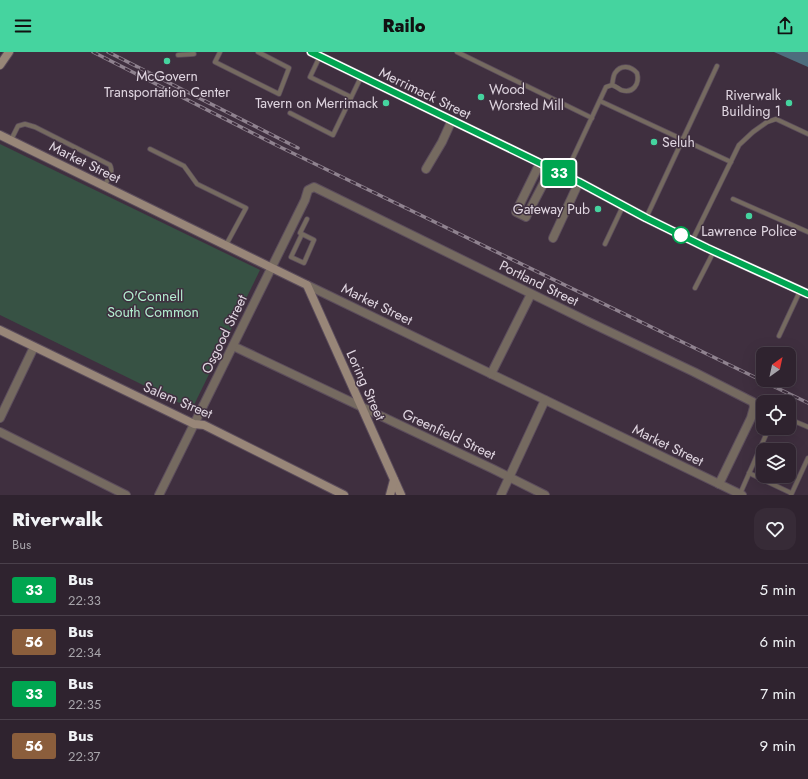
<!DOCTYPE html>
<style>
:root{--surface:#2f232f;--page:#372b37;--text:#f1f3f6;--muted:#a7a4aa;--line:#4a404b;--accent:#45d49f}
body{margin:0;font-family:Jost,sans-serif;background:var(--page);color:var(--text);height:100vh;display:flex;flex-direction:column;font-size:15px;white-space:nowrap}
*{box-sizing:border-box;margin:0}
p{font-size:13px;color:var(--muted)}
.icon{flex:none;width:22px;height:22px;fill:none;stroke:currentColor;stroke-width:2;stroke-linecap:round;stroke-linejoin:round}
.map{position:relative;height:443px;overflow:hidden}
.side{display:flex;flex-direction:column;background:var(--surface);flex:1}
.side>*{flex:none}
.badge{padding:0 8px;border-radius:3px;font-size:14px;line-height:26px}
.needle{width:26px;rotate:33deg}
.buttons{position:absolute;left:756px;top:295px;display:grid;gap:8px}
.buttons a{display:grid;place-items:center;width:40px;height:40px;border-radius:8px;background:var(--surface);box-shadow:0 4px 16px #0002,0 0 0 1px var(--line);font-size:20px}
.map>.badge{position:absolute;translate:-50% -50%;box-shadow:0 0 0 2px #fff}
.round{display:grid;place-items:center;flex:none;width:42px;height:42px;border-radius:12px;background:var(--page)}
.overview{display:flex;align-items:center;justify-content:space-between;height:68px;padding:0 12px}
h1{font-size:19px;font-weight:800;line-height:30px}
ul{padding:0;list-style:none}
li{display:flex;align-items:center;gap:12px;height:52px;padding:0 12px;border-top:1px solid var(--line)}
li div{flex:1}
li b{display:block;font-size:15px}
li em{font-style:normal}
li .badge{min-width:44px;font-weight:700;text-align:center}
header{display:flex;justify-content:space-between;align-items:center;height:52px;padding:0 12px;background:var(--accent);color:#111;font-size:18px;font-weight:800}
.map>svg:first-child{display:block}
.green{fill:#375244}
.water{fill:#4d6d7d}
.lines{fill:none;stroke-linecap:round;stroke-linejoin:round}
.lane-casing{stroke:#5c4d5c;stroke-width:5.5}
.street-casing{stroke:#5c4d5c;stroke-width:10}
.secondary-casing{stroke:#5c4d5c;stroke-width:10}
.lane{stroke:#756a60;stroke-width:4}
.street{stroke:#756a60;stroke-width:8}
.secondary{stroke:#988678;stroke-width:8}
.rail-casing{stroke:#8f828f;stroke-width:3.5}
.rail{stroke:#3f2f3f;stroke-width:2;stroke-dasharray:6;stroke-linecap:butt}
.line-casing{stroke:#fff;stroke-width:9}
.line{stroke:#00a651;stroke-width:6}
.poi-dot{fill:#45d49f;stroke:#3f2f3f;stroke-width:1.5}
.stop-dot{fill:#fff;stroke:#00a651;stroke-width:2}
.labels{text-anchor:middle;stroke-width:3;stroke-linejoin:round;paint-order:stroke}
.poi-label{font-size:14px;fill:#e0d6e1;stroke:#3f2f3f;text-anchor:end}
.street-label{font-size:14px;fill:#e0d6e1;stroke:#3f2f3f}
.park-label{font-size:14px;fill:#b2eecf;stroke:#3f2f3f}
</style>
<header><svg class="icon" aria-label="menu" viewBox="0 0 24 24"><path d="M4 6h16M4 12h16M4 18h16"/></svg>Railo<svg class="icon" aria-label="share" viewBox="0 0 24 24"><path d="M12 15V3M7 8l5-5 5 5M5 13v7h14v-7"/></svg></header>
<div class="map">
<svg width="808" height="443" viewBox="0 0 808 443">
<rect width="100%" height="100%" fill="#3f2f3f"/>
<path class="green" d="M0,92L260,218L192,357L0,263Z"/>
<path class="water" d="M774,0H808V15Z"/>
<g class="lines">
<g class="lane-casing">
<g id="lane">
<path d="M220,0L215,10L279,42L289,16L258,0"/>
<path d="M457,0L592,66"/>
<path d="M178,3L194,2"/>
<path d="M320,4L310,25L351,45"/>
<path d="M600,49L731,110"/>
<path d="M290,61L333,83L361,25"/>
<path d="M11,88L18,74L25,72L35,75L110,113C114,120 108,127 104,134"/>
<path d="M150,97L184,114L197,132L246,156L226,193"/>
<path d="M565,123L606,35L612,33C615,34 618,36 621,38C633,42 640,32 637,21C631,14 621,12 615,21C613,24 613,29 612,33"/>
<path d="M733,147L808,180"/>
<path d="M646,166L717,14"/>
<path d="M300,181L307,167"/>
<path d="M302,182L314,188L304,211L291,205Z"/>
<path d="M692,189L739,93L753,80L767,70L776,67L808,82"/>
<path d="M605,192L623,154"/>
<path d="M695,236L714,199"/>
<path d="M779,284L800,239"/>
<path d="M789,367L808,375"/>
<path d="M749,421L791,441"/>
<path d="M740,442L769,376"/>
<path d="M791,443L808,406"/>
</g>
</g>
<g class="street-casing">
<g id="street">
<path d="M540,111L516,160L526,165L551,117"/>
<path d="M426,117L442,90L452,68"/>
<path d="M553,186L579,130"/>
<path d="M307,233L742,443"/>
<path d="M233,294L493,417L545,443"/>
<path d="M491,322L531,242"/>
<path d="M0,366L34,295"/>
<path d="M0,380L126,443"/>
<path d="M159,443L305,148L308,138L314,135L589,270L694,320L753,350L754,355L751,366L719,432"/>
<path d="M501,443L545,348"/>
</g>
</g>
<g class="secondary-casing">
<g id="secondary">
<path d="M311,0L579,130L646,166L707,196L808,242"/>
<path d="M0,13L9,0"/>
<path d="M0,83L307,233L401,443"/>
<path d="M0,278L194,372L204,373L344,443"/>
<path d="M390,443L394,428"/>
</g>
</g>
<use href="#lane" class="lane"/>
<use href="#street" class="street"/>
<use href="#secondary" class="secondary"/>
<g class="rail-casing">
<g id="rail">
<path d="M93,0L278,94L808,351"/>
<path d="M108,0L298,96"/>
</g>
</g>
<use href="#rail" class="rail"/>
</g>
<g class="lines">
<g class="line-casing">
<path id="line" d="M311,0L579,130L646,166L707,196L808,242"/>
</g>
<use href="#line" class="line"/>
</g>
<g class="poi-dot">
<circle cx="167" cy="9" r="4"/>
<circle cx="481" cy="45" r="4"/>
<circle cx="386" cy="51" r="4"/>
<circle cx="789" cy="51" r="4"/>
<circle cx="654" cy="90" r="4"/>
<circle cx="598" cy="157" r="4"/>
<circle cx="749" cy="164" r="4"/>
</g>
<circle class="stop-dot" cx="681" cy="183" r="8"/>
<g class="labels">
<g class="poi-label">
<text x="167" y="29" text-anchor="middle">McGovern<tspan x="167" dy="16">Transportation Center</tspan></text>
<text x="489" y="42" text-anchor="start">Wood<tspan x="489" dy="16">Worsted Mill</tspan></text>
<text x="781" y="48">Riverwalk<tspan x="781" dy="16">Building 1</tspan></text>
<text x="378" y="56">Tavern on Merrimack</text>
<text x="662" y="95" text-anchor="start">Seluh</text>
<text x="590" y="162">Gateway Pub</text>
<text x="749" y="184" text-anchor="middle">Lawrence Police</text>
</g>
<g class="street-label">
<text transform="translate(425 41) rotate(26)" y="5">Merrimack Street</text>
<text transform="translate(85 110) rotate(26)" y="5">Market Street</text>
<text transform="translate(539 231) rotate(26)" y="5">Portland Street</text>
<text transform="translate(377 252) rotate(26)" y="5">Market Street</text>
<text transform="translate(224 282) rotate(-64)" y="5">Osgood Street</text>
<text transform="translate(366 333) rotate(66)" y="5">Loring Street</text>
<text transform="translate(178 348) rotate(23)" y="5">Salem Street</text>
<text transform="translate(449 382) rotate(25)" y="5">Greenfield Street</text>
<text transform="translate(668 393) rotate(26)" y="5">Market Street</text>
</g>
<g class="park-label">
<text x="153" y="249">O'Connell<tspan x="153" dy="16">South Common</tspan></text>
</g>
</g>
</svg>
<div class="buttons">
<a><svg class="needle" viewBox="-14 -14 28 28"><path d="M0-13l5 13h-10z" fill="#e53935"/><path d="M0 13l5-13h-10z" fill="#a7a4aa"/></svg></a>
<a><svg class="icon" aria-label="locate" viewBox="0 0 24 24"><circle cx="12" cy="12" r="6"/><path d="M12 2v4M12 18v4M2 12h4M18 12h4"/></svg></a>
<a><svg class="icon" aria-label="layers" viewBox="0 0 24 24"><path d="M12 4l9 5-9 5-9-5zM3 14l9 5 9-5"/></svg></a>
</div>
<b class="badge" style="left:559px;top:121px;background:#00a651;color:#fff">33</b>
</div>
<section class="side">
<div class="overview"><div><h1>Riverwalk</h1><p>Bus</p></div><a class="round"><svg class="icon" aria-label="heart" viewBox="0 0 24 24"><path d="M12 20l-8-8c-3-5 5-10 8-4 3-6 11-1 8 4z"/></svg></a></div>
<ul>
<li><span class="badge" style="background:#00a651;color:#fff">33</span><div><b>Bus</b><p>22:33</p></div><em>5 min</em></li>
<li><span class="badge" style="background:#8b5e3c;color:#fff">56</span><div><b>Bus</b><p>22:34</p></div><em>6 min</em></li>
<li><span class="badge" style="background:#00a651;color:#fff">33</span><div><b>Bus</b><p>22:35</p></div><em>7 min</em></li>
<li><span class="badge" style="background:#8b5e3c;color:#fff">56</span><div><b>Bus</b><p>22:37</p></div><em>9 min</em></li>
</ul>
</section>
